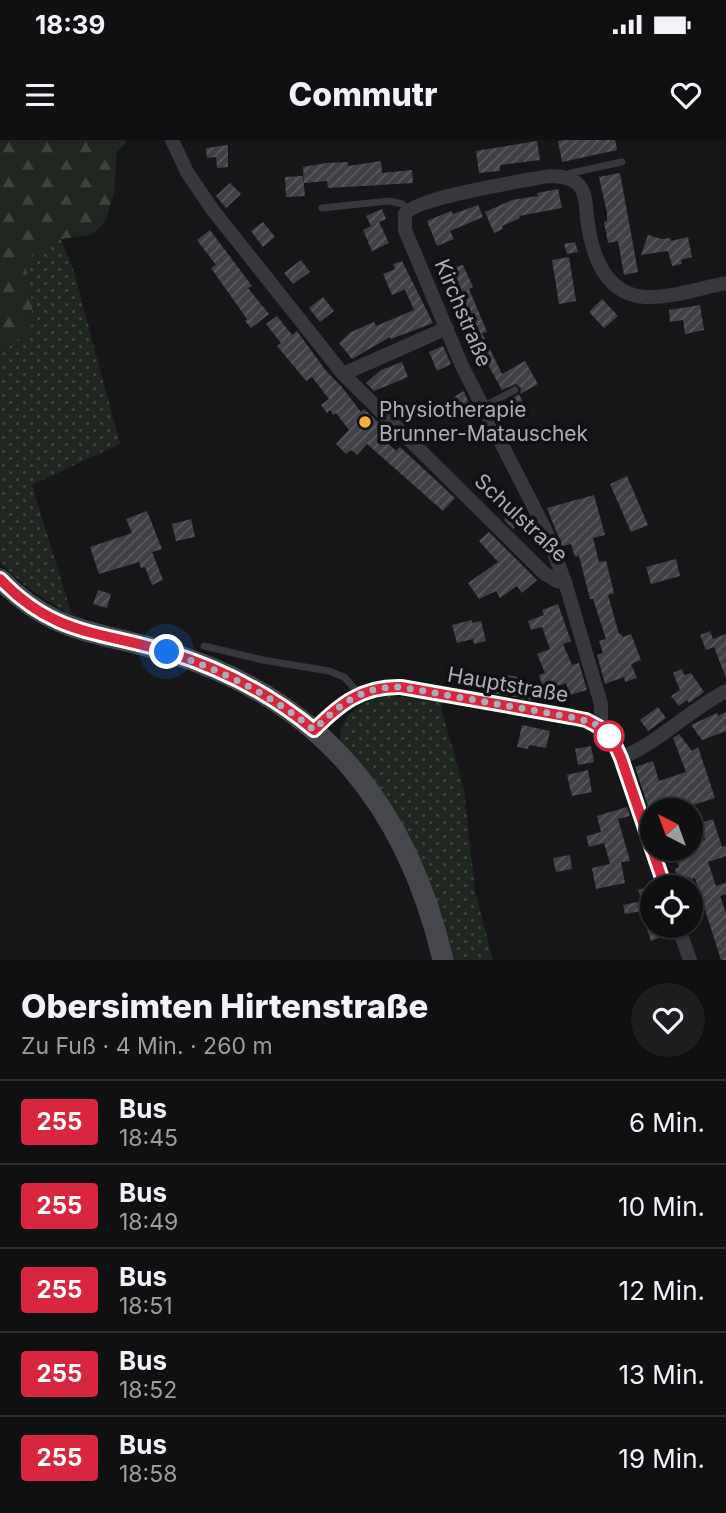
<!DOCTYPE html>
<html lang="de">
<meta charset="utf-8">
<style>
:root{--surface:#101012;--page:#1e1e20;--text:#f1f3f6;--muted:#9c9d9f;--line:#303032}
body{margin:0;font-family:Inter,sans-serif;background:var(--page);color:var(--text);height:100vh;display:flex;flex-direction:column;font-size:26px;white-space:nowrap}
*{box-sizing:border-box;margin:0}
p{font-size:23px;color:var(--muted)}
.icon{flex:none;width:38px;height:38px;fill:none;stroke:currentColor;stroke-width:2;stroke-linecap:round;stroke-linejoin:round}
.map{position:relative;height:820px;overflow:hidden}
.details{display:flex;flex-direction:column;background:var(--surface);flex:1}
.details>*{flex:none}
.badge{padding:0 14px;border-radius:5px;font-size:24px;line-height:46px}
.needle{width:46px;rotate:319deg}
.controls{position:absolute;left:640px;top:658px;display:grid;gap:14px}
.controls a{display:grid;place-items:center;width:63px;height:63px;border-radius:50%;background:var(--surface);box-shadow:0 2px 5px #0004,0 0 0 2px var(--line);font-size:35px}
.you{position:absolute;width:35px;height:35px;margin:-18px;border:5px solid #fff;border-radius:50%;background:#1a73e8;box-shadow:0 0 0 10px #1a73e833}
.map>.badge{position:absolute;translate:-50% -50%;box-shadow:0 0 0 4px #fff}
.round{display:grid;place-items:center;flex:none;width:74px;height:74px;border-radius:37px;background:var(--page)}
.headline{display:flex;align-items:center;justify-content:space-between;height:119px;padding:0 21px}
h1{font-size:33px;font-weight:800;line-height:52px}
ul{padding:0;list-style:none}
li{display:flex;align-items:center;gap:21px;height:84px;padding:0 21px;border-top:2px solid var(--line)}
li div{flex:1}
li b{display:block;font-size:26px}
li em{font-style:normal}
li .badge{min-width:77px;font-weight:700;text-align:center}
.status{display:flex;justify-content:space-between;align-items:center;height:49px;padding:0 35px;background:var(--surface);direction:ltr}
.status svg{height:19px;fill:currentColor}
header{display:flex;justify-content:space-between;align-items:center;height:91px;padding:0 21px;background:var(--surface);font-size:32px;font-weight:800}
.map>svg:first-child{display:block}
.grass{fill:url(#grass-dots)}
.forest{fill:url(#forest-firs)}
.building{fill:url(#building-hatch)}
.lines{fill:none;stroke-linecap:round;stroke-linejoin:round}
.lane{stroke:#37383d;stroke-width:7}
.street{stroke:#37383d;stroke-width:14}
.secondary{stroke:#45474d;stroke-width:21}
.line-casing{stroke:#fff;stroke-width:16}
.line{stroke:#d7263d;stroke-width:10}
.walk{stroke:#a8adb8;stroke-width:7;stroke-dasharray:0 12.6}
.poi-dot{fill:#f2b134;stroke:#111113;stroke-width:2.5}
.stop-dot{fill:#fff;stroke:#d7263d;stroke-width:3.5}
.labels{text-anchor:middle;stroke-width:7;stroke-linejoin:round;paint-order:stroke}
.street-label{font-size:21px;fill:#a8adb8;stroke:#111113}
.poi-label{font-size:21px;fill:#a8adb8;stroke:#111113;text-anchor:start}
</style>
<div class="status"><b>18:39</b><svg viewBox="0 0 49 12"><path d="M0 12V9h3v3zM5 12V6h3v6zM10 12V3h3v9zM15 12V0h3v12zM26 1h20v11H26zM47 4h2v5h-2z"/></svg></div>
<header><svg class="icon" aria-label="menu" viewBox="0 0 24 24"><path d="M4 6h16M4 12h16M4 18h16"/></svg>Commutr<svg class="icon" aria-label="heart" viewBox="0 0 24 24"><path d="M12 20l-8-8c-3-5 5-10 8-4 3-6 11-1 8 4z"/></svg></header>
<div class="map">
<svg width="726" height="820" viewBox="0 0 726 820">
<defs>
<pattern id="grass-dots" width="8" height="8" patternUnits="userSpaceOnUse" patternTransform="scale(1.75)"><rect width="8" height="8" fill="#1e261f"/><path d="M2 2h.1M6 6h.1" fill="none" stroke="#3c433d" stroke-width="1.8" stroke-linecap="round"/></pattern>
<pattern id="forest-firs" width="22" height="20" patternUnits="userSpaceOnUse" patternTransform="scale(1.75)"><rect width="22" height="20" fill="#1e261f"/><path d="M5 1l3.5 6h-7zM16 11l3.5 6h-7z" fill="#3c433d"/></pattern>
<pattern id="building-hatch" width="6" height="6" patternUnits="userSpaceOnUse" patternTransform="scale(1.75)"><rect width="6" height="6" fill="#404145"/><path d="M-1 1l2-2M0 6l6-6M5 7l2-2" fill="none" stroke="#595a5e"/></pattern>
</defs>
<rect width="100%" height="100%" fill="#161618"/>
<g class="grass">
<path d="M61,99L74,132L120,304L32,345L72,475C45,460 20,445 0,421V215L31,188L32,165L26,128L33,113Z"/>
<path d="M390,556L442,561V571L464,650L475,751L493,820H448L340,599C341,572 365,559 390,556Z"/>
</g>
<path class="forest" d="M0,0H127L117,12L114,53L106,80L92,95L61,99L33,113L26,128L32,165L31,188L0,215Z"/>
<g class="building">
<path d="M564,0H615L617,10L562,22L558,1Z"/>
<path d="M537,1L540,20L500,25V31L479,33L476,11Z"/>
<path d="M228,5V27L217,28L216,17L207,18L206,8Z"/>
<path d="M381,21L382,33L412,30L413,43L328,48L327,41L304,43L303,27L326,23L348,22V26Z"/>
<path d="M620,33L638,132L624,135L618,101L608,103L604,82L607,81V73L599,37Z"/>
<path d="M303,36L305,56L286,57L285,37Z"/>
<path d="M230,43L241,54L226,68L216,56Z"/>
<path d="M558,49L562,68L519,76L520,78L502,86L503,89L494,93L485,72L512,60L538,56L537,53Z"/>
<path d="M478,65L483,77L450,91L454,99L437,106L427,81L451,71L453,74Z"/>
<path d="M382,69L386,79L379,82L389,103L372,111L363,90L371,86L366,76Z"/>
<path d="M263,82L275,97L263,107L251,91Z"/>
<path d="M210,90L252,146L248,148L269,174L251,188L245,181L247,179L211,128L216,125L197,100Z"/>
<path d="M648,95L662,99L670,98L671,101L688,97L692,117L681,120L682,124L672,126L668,111L641,115Z"/>
<path d="M575,102L578,112L567,114L564,104Z"/>
<path d="M569,117L576,161L559,164L552,120Z"/>
<path d="M301,120L310,132L293,144L284,133Z"/>
<path d="M402,121L433,183L391,199L390,197L352,219L339,203L351,192L374,182L376,186L414,170L405,150L413,146L392,155L383,134L395,129L393,124Z"/>
<path d="M463,125L473,147L469,149L487,192L482,193L502,234L525,221L538,244L520,254L521,248L516,244L502,250L488,225L480,228L469,206L455,169L460,166L447,137L453,134L451,128Z"/>
<path d="M323,157L334,171L320,182L309,168Z"/>
<path d="M602,159L618,176L604,188L589,172Z"/>
<path d="M700,165L704,190L685,194L683,180L670,182L669,170Z"/>
<path d="M277,176L292,195L297,191L326,231L341,246L361,272L364,269L378,282L382,292L379,295L396,311L400,307L455,358L443,371L367,304L357,315L351,310L346,314L336,304L349,290L336,273L333,275L330,270L327,273L321,265L329,259L312,237L306,241L277,206L281,203L266,184Z"/>
<path d="M443,206L451,224L437,231L429,212Z"/>
<path d="M402,222L408,237L374,251L366,243L381,230Z"/>
<path d="M464,251L473,273L462,279L454,268L446,272L442,264Z"/>
<path d="M519,254L523,262L512,268L508,261Z"/>
<path d="M627,336L648,385L631,392L610,344Z"/>
<path d="M594,355L605,395L593,398L599,422L606,421L614,453L608,455L619,494H621L623,497L631,494L641,520L631,524L637,538L625,542L624,537L605,544L597,515L603,513L599,501L606,499L593,459H590L579,416L575,417L571,404L562,406L547,368Z"/>
<path d="M147,371L162,409L152,412L163,440L152,445L145,427L141,428L139,422L99,434L90,407L132,393L126,379Z"/>
<path d="M512,371L521,380L513,389L504,380Z"/>
<path d="M191,379L195,397L176,401L172,384Z"/>
<path d="M489,392L537,440L522,453L517,446L500,458L496,451L479,459L468,443L498,422L479,401Z"/>
<path d="M676,419L680,436L651,444L646,427Z"/>
<path d="M98,450L111,454L107,468L93,464Z"/>
<path d="M558,464L571,501L563,504L572,525L579,523L587,550L570,555L566,543L533,554L531,560L487,552L489,541L508,537V535L518,537L517,540L542,545L539,535L545,533L537,514L550,509L542,487L531,490L528,481L544,475L542,470Z"/>
<path d="M472,480V483L481,481L486,501L474,504L473,499L457,503L452,485Z"/>
<path d="M710,491L713,499L726,494V538L714,507L706,510L700,495Z"/>
<path d="M682,529L684,535L691,533L704,552L689,563L687,560L679,566L671,556L680,550L673,533Z"/>
<path d="M658,567L666,578L648,591L640,580Z"/>
<path d="M726,572V591L702,600L691,585L717,573L718,576Z"/>
<path d="M522,585L550,591L546,608L529,605L528,609L517,607Z"/>
<path d="M679,594L692,611L698,607L715,658L690,666L691,670H653L650,673L635,627L653,621L659,641L686,632L673,598Z"/>
<path d="M591,606L594,622L578,625L575,609Z"/>
<path d="M588,630L592,652L572,656L567,635Z"/>
<path d="M627,667L630,676L618,679L630,721L621,722L625,743L596,749L592,728L610,724L604,703L589,707L586,696L601,692L597,676Z"/>
<path d="M713,679L722,707L726,706V716L708,722L716,746L726,743V754L720,756L726,773V820H721L695,738L691,739L690,737L679,741L675,729L679,727L673,709H691V705L705,700L700,683Z"/>
<path d="M570,715L572,729L556,732L553,718Z"/>
<path d="M653,745V786H665L668,794L651,801L641,771L625,774L623,765L642,761L638,750Z"/>
</g>
<g class="lines">
<g class="lane">
<path d="M566,37L571,33L622,22"/>
<path d="M322,68L389,61L402,64L408,70"/>
<path d="M482,267L515,250"/>
<path d="M204,506L263,520L329,531L344,537L360,554"/>
</g>
<g class="street">
<path d="M172,0L187,32L212,69L343,234L544,433L557,441L565,442"/>
<path d="M343,234L447,188"/>
<path d="M601,588V564L565,442L545,389L462,226L405,90V74C417,57 523,41 549,36C560,36 571,37 579,45C586,54 586,66 587,77C591,112 603,154 645,157C672,158 700,148 726,143"/>
<path d="M314,590C336,568 355,552 386,547H401L571,577L586,580L601,588L616,607L621,618L665,747"/>
<path d="M621,618C660,602 689,570 726,551"/>
<path d="M678,786L690,820"/>
</g>
<path class="secondary" d="M0,439C54,495 99,491 167,512C321,558 407,666 443,820"/>
</g>
<g class="lines">
<g class="line-casing">
<path id="line" d="M0,439C54,496 100,491 168,512C222,529 271,554 314,590C340,564 362,546 401,547L571,577L586,580L601,588L616,607L621,618L665,747"/>
</g>
<use href="#line" class="line"/>
<path class="walk" d="M167,512C221,530 269,553 314,590C340,564 362,546 401,547L571,577L594,583L609,596"/>
</g>
<circle class="poi-dot" cx="365" cy="282" r="7"/>
<circle class="stop-dot" cx="609" cy="596" r="14"/>
<g class="labels">
<g class="street-label">
<text transform="translate(463 173) rotate(67)" y="7">Kirchstraße</text>
<text transform="translate(521 378) rotate(43)" y="7">Schulstraße</text>
<text transform="translate(508 545) rotate(10)" y="7">Hauptstraße</text>
</g>
<g class="poi-label">
<text x="379" y="277">Physiotherapie<tspan x="379" dy="24">Brunner-Matauschek</tspan></text>
</g>
</g>
</svg>
<div class="controls">
<a><svg class="needle" viewBox="-14 -14 28 28"><path d="M0-13l5 13h-10z" fill="#e53935"/><path d="M0 13l5-13h-10z" fill="#9c9d9f"/></svg></a>
<a><svg class="icon" aria-label="locate" viewBox="0 0 24 24"><circle cx="12" cy="12" r="6"/><path d="M12 2v4M12 18v4M2 12h4M18 12h4"/></svg></a>
</div>
<div class="you" style="left:167px;top:512px"></div>
</div>
<section class="details">
<div class="headline"><div><h1>Obersimten Hirtenstraße</h1><p>Zu Fuß · 4 Min. · 260 m</p></div><a class="round"><svg class="icon" aria-label="heart" viewBox="0 0 24 24"><path d="M12 20l-8-8c-3-5 5-10 8-4 3-6 11-1 8 4z"/></svg></a></div>
<ul>
<li><span class="badge" style="background:#d7263d;color:#fff">255</span><div><b>Bus</b><p>18:45</p></div><em>6 Min.</em></li>
<li><span class="badge" style="background:#d7263d;color:#fff">255</span><div><b>Bus</b><p>18:49</p></div><em>10 Min.</em></li>
<li><span class="badge" style="background:#d7263d;color:#fff">255</span><div><b>Bus</b><p>18:51</p></div><em>12 Min.</em></li>
<li><span class="badge" style="background:#d7263d;color:#fff">255</span><div><b>Bus</b><p>18:52</p></div><em>13 Min.</em></li>
<li><span class="badge" style="background:#d7263d;color:#fff">255</span><div><b>Bus</b><p>18:58</p></div><em>19 Min.</em></li>
</ul>
</section>
